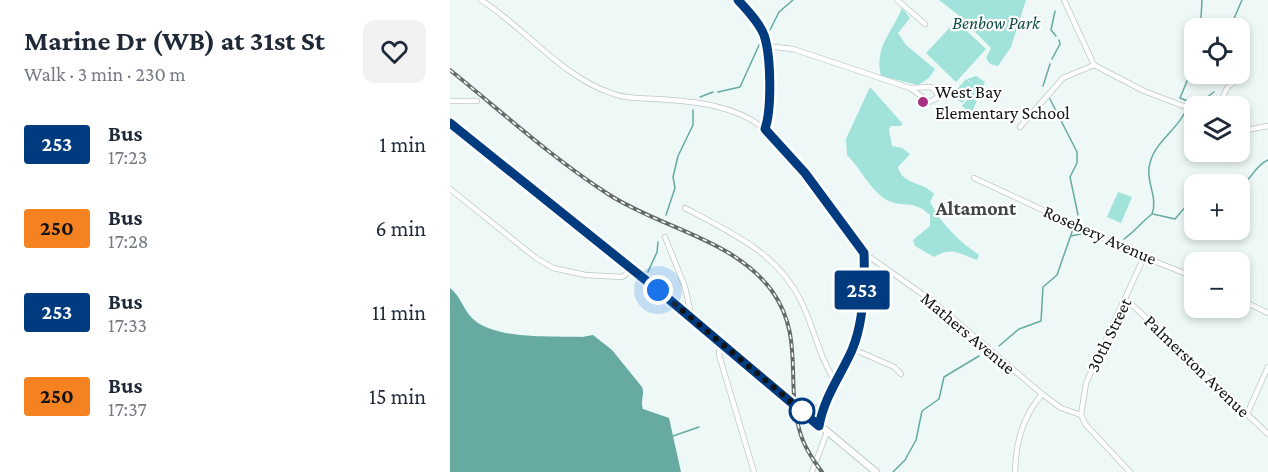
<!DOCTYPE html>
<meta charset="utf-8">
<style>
:root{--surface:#fff;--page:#f2f2f3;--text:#1f2937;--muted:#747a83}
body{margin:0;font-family:"Crimson Pro",serif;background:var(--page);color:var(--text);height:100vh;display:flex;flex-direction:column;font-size:22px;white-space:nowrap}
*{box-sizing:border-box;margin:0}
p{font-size:20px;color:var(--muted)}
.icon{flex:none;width:33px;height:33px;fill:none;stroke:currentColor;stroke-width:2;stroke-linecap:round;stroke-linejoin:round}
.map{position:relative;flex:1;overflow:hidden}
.drawer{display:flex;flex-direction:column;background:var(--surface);width:450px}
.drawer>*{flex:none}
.badge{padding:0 12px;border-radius:4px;font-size:21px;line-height:39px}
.buttons{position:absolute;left:734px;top:18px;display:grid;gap:12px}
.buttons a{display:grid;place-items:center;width:66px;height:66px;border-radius:12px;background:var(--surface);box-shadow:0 3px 9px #0003;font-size:30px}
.you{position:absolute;width:30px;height:30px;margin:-15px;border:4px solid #fff;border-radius:50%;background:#1a73e8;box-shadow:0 0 0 9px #1a73e833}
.map>.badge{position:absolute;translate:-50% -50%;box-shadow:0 0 0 3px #fff}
.round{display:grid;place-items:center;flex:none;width:63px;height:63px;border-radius:12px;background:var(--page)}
.head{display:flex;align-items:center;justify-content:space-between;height:102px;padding:0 24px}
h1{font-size:28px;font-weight:700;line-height:45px}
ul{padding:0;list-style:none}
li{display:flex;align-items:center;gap:18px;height:84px;padding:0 24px}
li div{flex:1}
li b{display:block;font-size:22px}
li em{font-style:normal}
li .badge{min-width:66px;font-weight:700;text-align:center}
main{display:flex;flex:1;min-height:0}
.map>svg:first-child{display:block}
.green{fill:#a1e3da}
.water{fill:#66aaa2}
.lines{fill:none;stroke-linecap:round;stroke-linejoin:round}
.stream{stroke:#66aaa2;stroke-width:1.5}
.street-casing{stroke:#bdc8c6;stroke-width:6}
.secondary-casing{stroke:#bdc8c6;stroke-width:8}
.street{stroke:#fff;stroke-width:4.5}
.secondary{stroke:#fff;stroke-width:6}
.rail-casing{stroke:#656b6b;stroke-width:4}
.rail{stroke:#fff;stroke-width:1.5;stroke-dasharray:4.5;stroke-linecap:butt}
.line-casing{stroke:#fff;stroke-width:14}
.line{stroke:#003b80;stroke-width:9}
.walk{stroke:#111414;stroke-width:6;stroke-dasharray:0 10.8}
.poi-dot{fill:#ab3083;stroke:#fff;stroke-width:2}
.stop-dot{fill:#fff;stroke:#003b80;stroke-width:3}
.labels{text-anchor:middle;stroke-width:4.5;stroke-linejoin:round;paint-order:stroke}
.park-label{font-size:18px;font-style:italic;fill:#104d47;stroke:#fff}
.poi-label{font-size:18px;fill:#111414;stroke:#fff;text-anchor:start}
.street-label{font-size:18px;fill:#111414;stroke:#fff}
.neighbourhood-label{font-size:20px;font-weight:bold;fill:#3e4746;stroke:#fff}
</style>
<main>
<section class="drawer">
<div class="head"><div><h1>Marine Dr (WB) at 31st St</h1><p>Walk · 3 min · 230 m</p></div><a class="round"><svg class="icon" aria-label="heart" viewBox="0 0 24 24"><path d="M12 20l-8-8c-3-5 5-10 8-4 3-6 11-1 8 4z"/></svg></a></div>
<ul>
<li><span class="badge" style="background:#003b80;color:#fff">253</span><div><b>Bus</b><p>17:23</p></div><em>1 min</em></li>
<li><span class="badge" style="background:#f58220;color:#111">250</span><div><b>Bus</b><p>17:28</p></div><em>6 min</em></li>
<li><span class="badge" style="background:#003b80;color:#fff">253</span><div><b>Bus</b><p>17:33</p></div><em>11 min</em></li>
<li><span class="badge" style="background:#f58220;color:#111">250</span><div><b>Bus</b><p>17:37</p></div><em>15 min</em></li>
</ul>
</section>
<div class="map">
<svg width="818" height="472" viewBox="0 0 818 472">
<rect width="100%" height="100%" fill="#edf8f7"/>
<g class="green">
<path d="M489,0H576L561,47L548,66L540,64L536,58L541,48L507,14Z"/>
<path d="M452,8L460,18L448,33L456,45L485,69L479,78L468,85L431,76C424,47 442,33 452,8Z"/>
<path d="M506,21L536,49L506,82L476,53Z"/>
<path d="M526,76L535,82L521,114L512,106L527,88L512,103L502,95L516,79L524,86L517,79Z"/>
<path d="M420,87L452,123L451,126H441L439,129L442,146L452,148L460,154L448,167C452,185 474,182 484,194L480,202C491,224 509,241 529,255L527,260C509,254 502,246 484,257L465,246L463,240L480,226V215C462,198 451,209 435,199C419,188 411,169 397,155L396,139Z"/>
<path d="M668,192L682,197L671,223L657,217Z"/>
</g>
<path class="water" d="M0,288C10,295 13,309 22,318C43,340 103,336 132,337L143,335L162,350L192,387C195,395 190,400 193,409L219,418L231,472H0Z"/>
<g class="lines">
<g class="stream">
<path d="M605,11L601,30L606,36"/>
<path d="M751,18L752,0"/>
<path d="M755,22V28"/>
<path d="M780,28L792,0"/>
<path d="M320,30L329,12L343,0"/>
<path d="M602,59L610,44L609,40"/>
<path d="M744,64L730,98L747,105L764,92"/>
<path d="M766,82L767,79"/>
<path d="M593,86L600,64"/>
<path d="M268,92L290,87L310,43"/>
<path d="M250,97L263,92"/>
<path d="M600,99L627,152V163L620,177L628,215"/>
<path d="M789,186C801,182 803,167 818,160"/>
<path d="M703,214L725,219L737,205L744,201"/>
<path d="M216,215L225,188L223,177L228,156L243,125V110"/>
<path d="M621,236L635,233"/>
<path d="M674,239C688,229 689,224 702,214C708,198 697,184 699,168C702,144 724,133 734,114"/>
<path d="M197,274L207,252L208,242"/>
<path d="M549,346L569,329L591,321L593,287L607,275L623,229"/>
<path d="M223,436L249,427"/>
<path d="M443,472L455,460L466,440L472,411L489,399L494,377L529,356"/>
</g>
<g class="street-casing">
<g id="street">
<path d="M31,0C75,28 111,76 161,93C175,99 191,98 206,99C243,101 285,105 315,129"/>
<path d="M447,0L475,24"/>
<path d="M614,0L644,65L694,91L744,110"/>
<path d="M316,46L343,49L460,88L479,102L487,98V93L481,87L460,88"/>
<path d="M0,101H27"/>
<path d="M769,106L777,88L784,82"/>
<path d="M570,127L613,78L644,65"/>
<path d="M789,127L797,130L818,126"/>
<path d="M524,178L694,257L744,277"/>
<path d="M0,189L86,258L103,268L136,275L172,277L182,270"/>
<path d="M235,208C280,232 328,253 351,301C364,327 369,358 386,382"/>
<path d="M215,237L235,287L242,319"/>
<path d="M414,253L485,303L592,394L611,408L631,415L636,425L680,472"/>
<path d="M676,299L818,434"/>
<path d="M789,299L818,313"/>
<path d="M270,343L269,355L304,472"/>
<path d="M403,349L444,367L451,374"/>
<path d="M797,414L818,367"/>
<path d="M631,415L636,383L694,257"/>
<path d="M362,472L377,432"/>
<path d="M565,472C566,442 572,418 592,394"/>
</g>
</g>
<g class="secondary-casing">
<g id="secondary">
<path d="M288,0C297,10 309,22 314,35C321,55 322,109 315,129L355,173L414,253C415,283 414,322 402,350C391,375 374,397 369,426"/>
<path d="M0,123L208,290L426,472"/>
<path d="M352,410L368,409L375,403"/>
</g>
</g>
<use href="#street" class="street"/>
<use href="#secondary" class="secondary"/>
<g class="rail-casing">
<path id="rail" d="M0,70C52,112 102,158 158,194C210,228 284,239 322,291C355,337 335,383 350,432C354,447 363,460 372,472"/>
</g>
<use href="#rail" class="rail"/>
</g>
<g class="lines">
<g class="line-casing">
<path id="line" d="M0,123L208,290L369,426C374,397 391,375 402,350C414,322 415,283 414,253L355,173L315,129C322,109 321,55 314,35C309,22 297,10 288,0"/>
</g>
<use href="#line" class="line"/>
<path class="walk" d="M208,290L352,411"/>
</g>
<circle class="poi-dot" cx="473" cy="102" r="6"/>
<circle class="stop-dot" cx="352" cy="411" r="12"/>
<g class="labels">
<g class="park-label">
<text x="546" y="29">Benbow Park</text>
</g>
<g class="poi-label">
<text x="485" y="98">West Bay<tspan x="485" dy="21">Elementary School</tspan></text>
</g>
<g class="street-label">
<text transform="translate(650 235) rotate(24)" y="6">Rosebery Avenue</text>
<text transform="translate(518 333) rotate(40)" y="6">Mathers Avenue</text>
<text transform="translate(659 335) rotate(-64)" y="6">30th Street</text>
<text transform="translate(747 366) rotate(44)" y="6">Palmerston Avenue</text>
</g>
<g class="neighbourhood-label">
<text x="526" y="215">Altamont</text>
</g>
</g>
</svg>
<div class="buttons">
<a><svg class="icon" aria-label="locate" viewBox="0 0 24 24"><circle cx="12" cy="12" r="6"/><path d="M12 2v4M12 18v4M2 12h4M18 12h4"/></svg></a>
<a><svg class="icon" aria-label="layers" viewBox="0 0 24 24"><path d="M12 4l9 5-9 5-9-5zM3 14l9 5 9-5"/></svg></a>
<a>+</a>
<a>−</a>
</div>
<div class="you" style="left:208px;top:290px"></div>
<b class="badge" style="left:412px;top:290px;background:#003b80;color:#fff">253</b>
</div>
</main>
